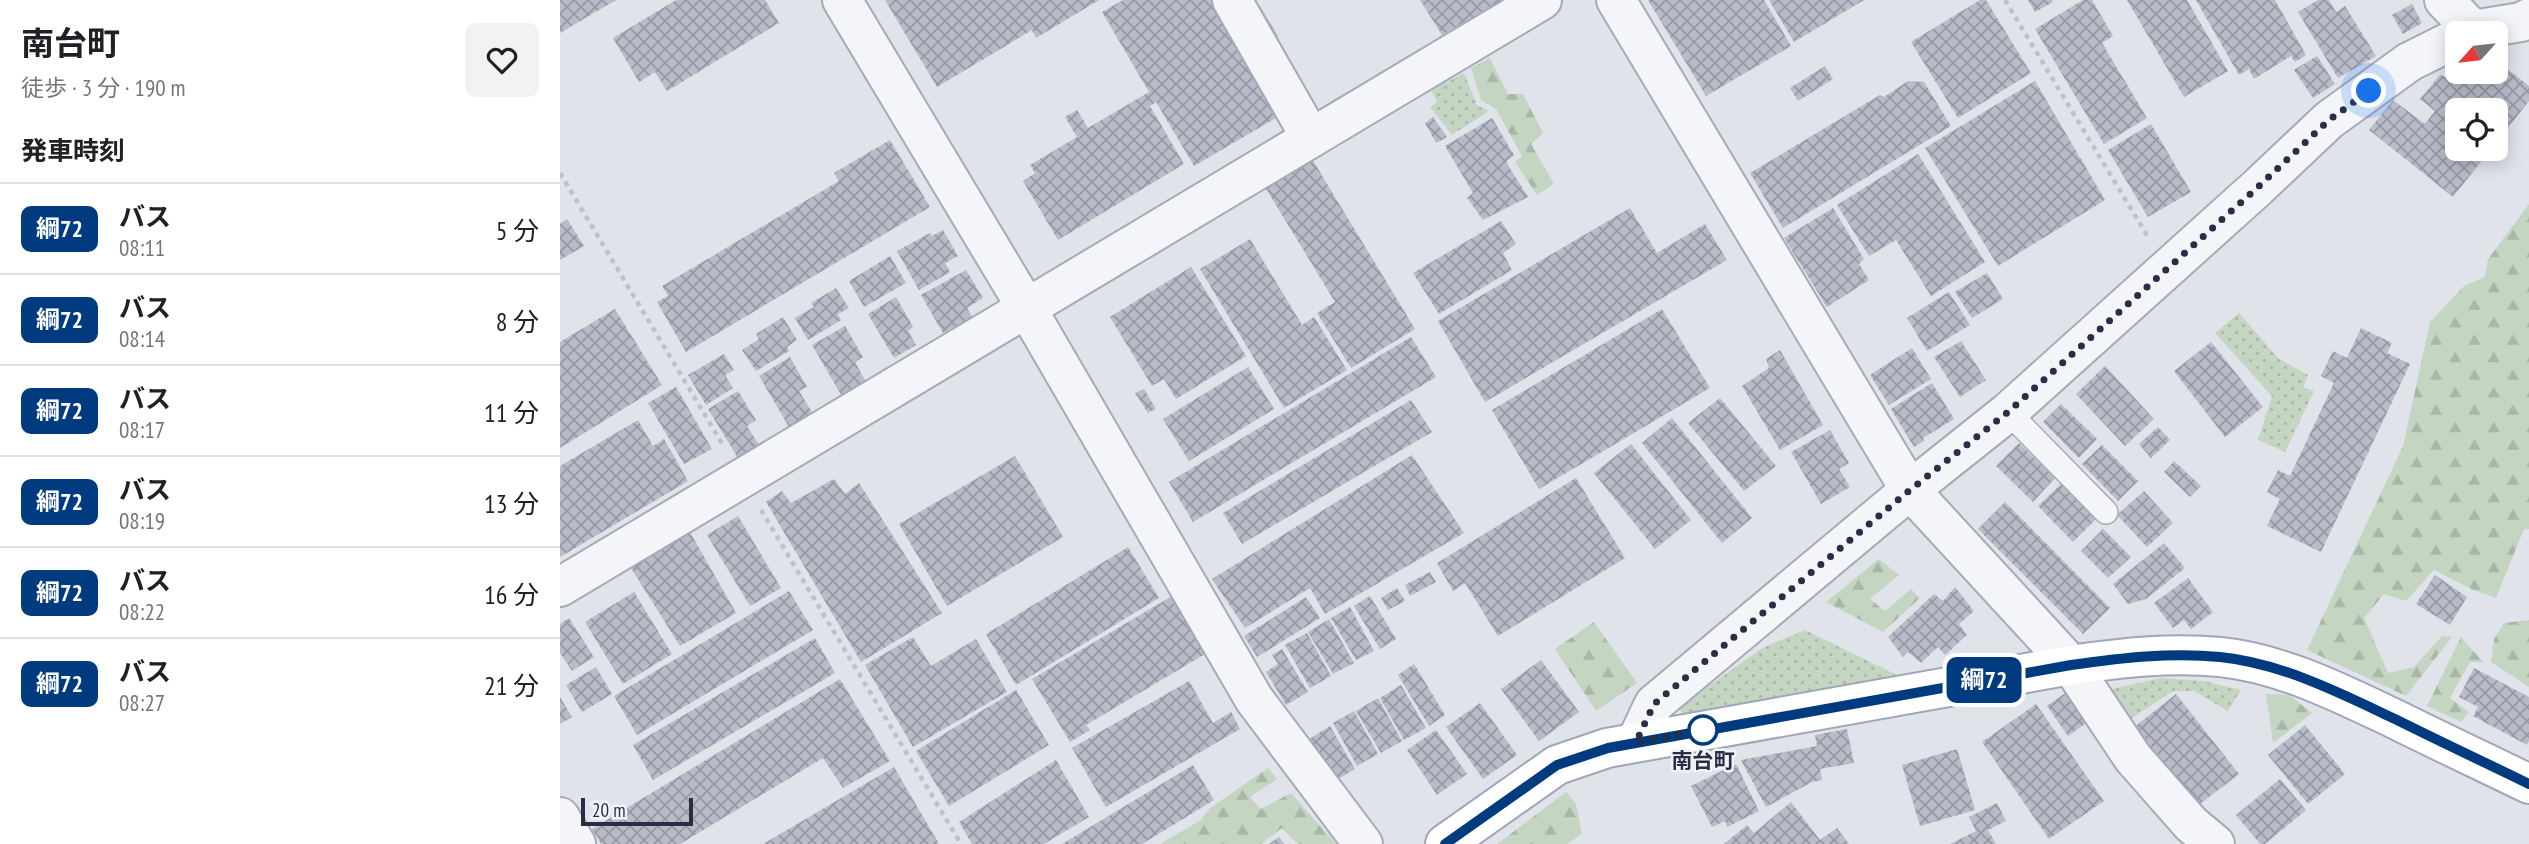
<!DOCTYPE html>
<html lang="ja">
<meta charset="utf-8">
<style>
:root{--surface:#fff;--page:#f2f2f2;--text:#202124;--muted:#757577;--line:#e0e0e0}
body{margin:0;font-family:"PT Sans Narrow","Noto Sans JP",sans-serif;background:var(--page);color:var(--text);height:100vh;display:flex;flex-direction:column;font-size:26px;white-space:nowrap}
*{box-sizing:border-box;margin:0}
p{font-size:23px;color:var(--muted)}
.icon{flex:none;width:38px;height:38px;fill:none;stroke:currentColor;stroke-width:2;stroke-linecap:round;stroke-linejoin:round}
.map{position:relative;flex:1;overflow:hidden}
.details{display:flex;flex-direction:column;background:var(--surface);width:560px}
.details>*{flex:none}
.badge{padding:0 14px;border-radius:10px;font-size:24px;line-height:46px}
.needle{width:46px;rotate:243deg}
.buttons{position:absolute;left:1885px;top:21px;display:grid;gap:14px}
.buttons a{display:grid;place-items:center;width:63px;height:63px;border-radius:10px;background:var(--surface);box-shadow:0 4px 18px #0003;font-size:35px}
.scale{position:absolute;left:21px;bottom:18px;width:112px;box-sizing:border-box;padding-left:7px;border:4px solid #282e44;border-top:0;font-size:19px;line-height:24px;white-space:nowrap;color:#282e44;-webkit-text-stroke:5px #f1f3f8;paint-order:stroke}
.you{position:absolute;width:35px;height:35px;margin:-18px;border:5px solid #fff;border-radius:50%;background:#1a73e8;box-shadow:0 0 0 10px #1a73e833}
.map>.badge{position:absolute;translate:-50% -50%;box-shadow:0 0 0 4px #fff}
h2{padding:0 21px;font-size:26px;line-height:63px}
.round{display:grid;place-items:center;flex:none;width:74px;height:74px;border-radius:10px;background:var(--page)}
.summary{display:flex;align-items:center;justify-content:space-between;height:119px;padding:0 21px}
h1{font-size:33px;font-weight:700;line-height:52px}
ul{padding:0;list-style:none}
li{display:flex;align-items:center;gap:21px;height:91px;padding:0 21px;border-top:2px solid var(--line)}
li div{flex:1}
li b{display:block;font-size:26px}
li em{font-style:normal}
li .badge{min-width:77px;font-weight:700;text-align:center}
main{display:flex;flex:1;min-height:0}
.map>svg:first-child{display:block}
.grass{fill:url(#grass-dots)}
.forest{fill:url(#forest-firs)}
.building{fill:url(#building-cross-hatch)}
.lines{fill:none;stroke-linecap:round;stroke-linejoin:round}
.service-casing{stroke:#a6a9b6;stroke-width:26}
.minor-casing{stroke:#a6a9b6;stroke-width:42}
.primary-casing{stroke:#9fa6b7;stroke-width:42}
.path{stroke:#bfc1ca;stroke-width:4.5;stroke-dasharray:5 5;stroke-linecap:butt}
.service{stroke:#f4f5f9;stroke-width:23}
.minor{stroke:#f4f5f9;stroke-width:38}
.primary{stroke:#fff;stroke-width:38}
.line-casing{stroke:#fff;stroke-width:16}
.line{stroke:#003b80;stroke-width:10}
.walk{stroke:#282e44;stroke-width:7;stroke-dasharray:0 12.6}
.stop-dot{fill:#fff;stroke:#003b80;stroke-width:3.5}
.labels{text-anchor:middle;stroke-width:5;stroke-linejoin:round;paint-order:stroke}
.stop-label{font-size:21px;font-weight:bold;fill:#282e44;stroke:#f1f3f8}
</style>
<main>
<section class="details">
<div class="summary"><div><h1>南台町</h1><p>徒歩 · 3 分 · 190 m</p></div><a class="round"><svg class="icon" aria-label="heart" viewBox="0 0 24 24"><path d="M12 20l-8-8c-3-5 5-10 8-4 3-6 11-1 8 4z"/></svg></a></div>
<h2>発車時刻</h2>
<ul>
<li><span class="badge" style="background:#003b80;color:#fff">綱72</span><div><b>バス</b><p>08:11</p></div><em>5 分</em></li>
<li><span class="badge" style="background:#003b80;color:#fff">綱72</span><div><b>バス</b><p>08:14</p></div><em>8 分</em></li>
<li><span class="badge" style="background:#003b80;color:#fff">綱72</span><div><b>バス</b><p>08:17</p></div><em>11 分</em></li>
<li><span class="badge" style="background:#003b80;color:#fff">綱72</span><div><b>バス</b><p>08:19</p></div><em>13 分</em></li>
<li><span class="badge" style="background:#003b80;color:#fff">綱72</span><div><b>バス</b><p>08:22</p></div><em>16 分</em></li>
<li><span class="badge" style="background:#003b80;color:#fff">綱72</span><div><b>バス</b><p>08:27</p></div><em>21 分</em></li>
</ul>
</section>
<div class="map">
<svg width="1969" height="844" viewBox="0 0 1969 844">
<defs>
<pattern id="grass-dots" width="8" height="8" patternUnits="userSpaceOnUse" patternTransform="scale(1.75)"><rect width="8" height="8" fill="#c4d5c1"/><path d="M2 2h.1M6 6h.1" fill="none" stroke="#a8b7a7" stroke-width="1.8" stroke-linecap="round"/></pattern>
<pattern id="forest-firs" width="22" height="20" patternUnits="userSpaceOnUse" patternTransform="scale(1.75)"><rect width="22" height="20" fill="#c4d5c1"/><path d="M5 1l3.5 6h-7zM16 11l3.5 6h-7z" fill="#a8b7a7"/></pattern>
<pattern id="building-cross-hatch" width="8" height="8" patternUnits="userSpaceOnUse" patternTransform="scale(1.75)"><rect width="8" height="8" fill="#b8bcc9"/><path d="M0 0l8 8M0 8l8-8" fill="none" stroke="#9699a5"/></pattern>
</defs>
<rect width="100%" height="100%" fill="#e1e3eb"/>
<g class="grass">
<path d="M904,73L917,105L929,111L892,135L870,107L877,102L871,90Z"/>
<path d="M1679,313L1719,359L1748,375L1743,388L1754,391L1725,452L1698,440L1712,396L1655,333Z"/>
<path d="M1245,630L1339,676L1123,717L1119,707L1204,647Z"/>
<path d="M1601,678L1644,681L1681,690L1668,711L1634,691H1613L1569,720L1548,690Z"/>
</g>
<g class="forest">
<path d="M930,58L948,94H963L983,133L971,144L994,184L977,195L955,162L962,156L936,109L921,100L911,68Z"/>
<path d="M1969,204V529H1964L1936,598L1913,590L1874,570L1846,601L1824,594L1804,618L1828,673L1854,667L1882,636L1892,637L1846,696L1747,650L1843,446L1870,322L1904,286L1925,277L1928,259Z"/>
<path d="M1319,559L1339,575L1310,599L1325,611L1351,589L1360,598L1323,632L1266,602Z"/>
<path d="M1969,620V687L1931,662L1934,639L1944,623Z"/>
<path d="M1034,622L1077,683L1036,711L995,649Z"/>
<path d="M1901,637L1924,663L1910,662L1890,698L1909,712L1901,722L1867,706Z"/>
<path d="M1706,694L1729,695L1752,713L1713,743Z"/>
<path d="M708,768L717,779L690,797L701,809L731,793L776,844H738L722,828L701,844H600L641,820L650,808Z"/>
<path d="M1006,792L1016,804L1022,834L1007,844H937Z"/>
</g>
<g class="building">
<path d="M0,0H56L0,33Z"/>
<path d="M116,0H205L219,23L107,91L95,72L79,82L53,38Z"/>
<path d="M325,0H539L476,38L472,30L377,87Z"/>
<path d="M563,0H653L721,115L634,166L596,102L590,106L624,164L498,240L463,181L475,173L470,165L517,137L505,117L517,110L528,128L589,92L542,12Z"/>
<path d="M682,0H696L718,36L708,43Z"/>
<path d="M860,0H942L882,35Z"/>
<path d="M1088,0H1204L1231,46L1146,96Z"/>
<path d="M1209,0H1304L1234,42Z"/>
<path d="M1420,0H1426L1471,73L1398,118L1351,42Z"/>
<path d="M1468,0H1492L1493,2L1475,12Z"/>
<path d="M1523,0H1532L1553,36L1542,43L1587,118L1544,144L1475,29Z"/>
<path d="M1567,0H1627L1668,71L1624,97Z"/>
<path d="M1636,0H1715L1746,55L1735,62L1731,56L1694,79L1689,69L1679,75Z"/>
<path d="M1758,0H1769L1776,12L1785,6L1816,56L1778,78L1738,12Z"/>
<path d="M1852,4L1862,23L1843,34L1832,15Z"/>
<path d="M1757,56L1775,84L1753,98L1734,70Z"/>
<path d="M1936,60L1969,86V101L1936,143V110H1897V149H1931L1893,197L1809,130L1833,100L1865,124L1875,111L1860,99L1880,75L1898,81L1905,72H1936Z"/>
<path d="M1265,66L1273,79L1238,101L1230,88Z"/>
<path d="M1348,81L1364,82L1391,126L1223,228L1190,173L1320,95L1324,97Z"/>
<path d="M1475,81L1545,200L1438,266L1365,148Z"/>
<path d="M873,117L887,137L876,143L865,123Z"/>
<path d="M932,118L954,155L946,162L968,197L923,220L907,198L913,193L885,146Z"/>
<path d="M1591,124L1631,192L1588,217L1548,150Z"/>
<path d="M330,140L370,207L126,352L97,302L108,296L102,286L279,181L274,173Z"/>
<path d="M1358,154L1425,262L1371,296L1336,240L1309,256L1277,205Z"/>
<path d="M752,159L855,329L791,368L757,313L775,302L705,187Z"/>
<path d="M1070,208L1097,253L1145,224L1167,260L925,402L878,321Z"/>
<path d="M1273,208L1304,259L1299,264L1309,280L1267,307L1224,238Z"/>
<path d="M7,219L24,246L0,260V224Z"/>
<path d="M941,221L956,244L943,253L952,270L879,314L853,273Z"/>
<path d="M383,230L398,256L385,263L390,272L359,290L337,251L370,233L372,236Z"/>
<path d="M690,239L742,325L754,317L787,370L724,408L640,269Z"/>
<path d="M330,256L346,283L304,307L289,281Z"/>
<path d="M631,267L686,356L616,399L604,379L592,386L550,317Z"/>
<path d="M406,270L423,298L407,308L412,317L383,333L361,295Z"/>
<path d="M1427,273L1443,299L1412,318L1395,292Z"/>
<path d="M276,288L289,308L278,314L281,320L248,340L235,318L254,307L251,303Z"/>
<path d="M1389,292L1410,325L1367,351L1347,318Z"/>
<path d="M336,297L353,327L348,331L356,345L334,358L308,314Z"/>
<path d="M55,309L102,385L0,448V342Z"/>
<path d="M1102,309L1150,388L979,489L932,410Z"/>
<path d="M223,317L237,340L227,347L229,351L196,371L182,350L199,339L196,334Z"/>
<path d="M285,326L303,357L295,362L307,384L283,398L252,345Z"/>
<path d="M1801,328L1832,343L1827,353L1850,364L1761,552L1707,526L1720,499L1707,492L1718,470L1730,476L1774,383L1761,376L1773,351L1787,358Z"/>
<path d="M851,337L876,377L633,522L609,482Z"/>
<path d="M1401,341L1426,380L1400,397L1374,357Z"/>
<path d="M1651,342L1703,407L1665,437L1614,371Z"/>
<path d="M1352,348L1371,379L1329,405L1310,375Z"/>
<path d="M1220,350L1263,425L1220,450L1182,386L1209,368L1206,359Z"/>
<path d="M164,354L174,370L165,375L173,388L146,405L128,375Z"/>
<path d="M230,357L247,387L239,391L252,412L229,427L199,376Z"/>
<path d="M1545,366L1594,419L1565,446L1516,394Z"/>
<path d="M688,367L714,409L629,461L603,419Z"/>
<path d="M1372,383L1394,419L1363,438L1364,441L1354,447L1331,409Z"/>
<path d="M116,387L152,449L124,464L88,403Z"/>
<path d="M584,389L596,409L588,413L575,393Z"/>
<path d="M178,391L196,420L187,426L199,445L178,458L148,409Z"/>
<path d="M1160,398L1216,466L1184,491L1128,423Z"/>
<path d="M851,400L872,432L682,544L663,513Z"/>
<path d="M1501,404L1537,439L1519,458L1483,422Z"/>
<path d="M1112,418L1192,518L1162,543L1082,443Z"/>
<path d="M78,420L93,446L104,439L128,481L0,557V466Z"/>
<path d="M1598,427L1610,440L1591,458L1579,444Z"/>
<path d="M1270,430L1289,463L1279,469L1290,487L1261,504L1231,452Z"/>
<path d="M1459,443L1495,478L1473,502L1436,466Z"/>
<path d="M1071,444L1131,520L1095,549L1034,473Z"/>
<path d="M1542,445L1578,481L1558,501L1522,464Z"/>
<path d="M852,455L904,533L765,614L750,588L685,628L652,579Z"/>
<path d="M455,456L503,537L387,606L339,524Z"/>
<path d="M1614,461L1641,486L1630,497L1604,472Z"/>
<path d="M1016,478L1065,558L938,636L905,583L893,591L877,563Z"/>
<path d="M274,479L285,494L299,483L382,613L301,662L206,502L222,491L231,503Z"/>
<path d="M1501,484L1536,519L1513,542L1478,506Z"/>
<path d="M1584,491L1613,523L1587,547L1557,515Z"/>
<path d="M1445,502L1550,608L1523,634L1418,529Z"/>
<path d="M178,516L221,588L190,606L147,535Z"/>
<path d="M1543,529L1571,557L1548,578L1521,551Z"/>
<path d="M130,532L176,613L120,646L71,568Z"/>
<path d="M1604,543L1625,568L1586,599L1568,604L1553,584Z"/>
<path d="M568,547L599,598L456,685L426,634Z"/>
<path d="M870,572L876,582L850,596L845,585Z"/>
<path d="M1875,575L1907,597L1890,625L1856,604Z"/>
<path d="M1628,578L1653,612L1631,629L1624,620L1613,628L1594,603Z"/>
<path d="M1395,587L1414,611L1399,624L1407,635L1385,655L1378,647L1361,663L1348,652L1343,657L1328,637L1374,594L1383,601Z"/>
<path d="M837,588L845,601L828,610L821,598Z"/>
<path d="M229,591L253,630L77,735L54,696Z"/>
<path d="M74,592L112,654L63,684L25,622Z"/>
<path d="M612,596L645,654L526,725L530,730L510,742L472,679Z"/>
<path d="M810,596L836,639L820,649L794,606Z"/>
<path d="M746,597L760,618L697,657L684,636Z"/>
<path d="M790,607L814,651L796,660L771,618Z"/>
<path d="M9,618L34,657L12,671L0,653V624Z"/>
<path d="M769,619L794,663L773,674L748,632Z"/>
<path d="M747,633L771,676L750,688L725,645Z"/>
<path d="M353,637L371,666L416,639L447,692L353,747L305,665Z"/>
<path d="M255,638L275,673L93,780L73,745Z"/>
<path d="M722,649L748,692L726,705L706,672L718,664L712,655Z"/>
<path d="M981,660L1019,712L979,741L941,689Z"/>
<path d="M854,664L885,715L869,726L838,675Z"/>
<path d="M36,667L52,694L22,712L6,685Z"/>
<path d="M1914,668L1969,697V741L1967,745L1913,716L1918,707L1899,697Z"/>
<path d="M280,679L330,761L283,788L263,758L120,844H41L32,829Z"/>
<path d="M629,681L653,723L671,712L680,729L546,807L512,748Z"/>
<path d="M841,685L866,728L844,740L820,698Z"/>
<path d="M456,690L489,745L389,806L356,751Z"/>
<path d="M1508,691L1529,721L1508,736L1487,706Z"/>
<path d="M1616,694L1679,774L1635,808L1573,728Z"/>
<path d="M0,697L12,717L0,724Z"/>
<path d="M818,698L842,741L821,753L796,711Z"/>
<path d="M920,703L957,755L923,779L886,727Z"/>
<path d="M1476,704L1544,801L1489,839L1422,742Z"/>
<path d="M794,711L818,754L797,766L773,723Z"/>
<path d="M1745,725L1785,774L1748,804L1708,755Z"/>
<path d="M770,726L795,769L773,782L749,739Z"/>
<path d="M1287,729L1294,763L1260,769L1262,780L1252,782L1206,807L1181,760L1257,746L1255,735Z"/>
<path d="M876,730L907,774L877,795L847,750Z"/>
<path d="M1397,749L1415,810L1360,826L1342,765Z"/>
<path d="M496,760L529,817L484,844H412L399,822Z"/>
<path d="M1176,764L1199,811L1167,827L1165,821L1152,827L1131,786Z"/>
<path d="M633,765L654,800L582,844H502Z"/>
<path d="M334,767L379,844H203Z"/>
<path d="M1720,779L1746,810L1705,844H1700L1676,815Z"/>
<path d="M1231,802L1260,840L1277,828L1289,844H1164L1187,825L1194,833Z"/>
<path d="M1437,803L1446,821L1428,830L1436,844H1390L1416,831L1409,817Z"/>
<path d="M719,837L724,844H709Z"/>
</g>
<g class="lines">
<g class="service-casing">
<path id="service" d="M1448,412L1546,512"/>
</g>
<g class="minor-casing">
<g id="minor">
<path d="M282,0L466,307L694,699L803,844"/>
<path d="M672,0L751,138"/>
<path d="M1056,0L1350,490L1511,665L1573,758L1631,824L1655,844"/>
<path d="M1884,0L1913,30"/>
<path d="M1906,33L1913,30L1961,22L1969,18"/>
<path d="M0,587L982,0"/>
<path d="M1076,742L1094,704L1350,490L1448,412L1697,188L1769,120L1849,62L1897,38"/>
<path d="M0,817L16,844"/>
</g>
</g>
<g class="primary-casing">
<path id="primary" d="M885,844L997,765L1047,748L1511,665C1561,658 1610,652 1660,657C1721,663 1780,693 1835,719C1879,741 1924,762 1969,784"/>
</g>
<g class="path">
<path d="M1445,0L1588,237"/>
<path d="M0,173L163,445"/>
<path d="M201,510L401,844"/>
</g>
<use href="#service" class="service"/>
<use href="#minor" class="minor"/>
<use href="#primary" class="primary"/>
</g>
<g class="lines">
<g class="line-casing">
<path id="line" d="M885,844L997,765L1048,748L1511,665C1561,658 1610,652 1660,657C1721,663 1780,693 1835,719C1879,741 1924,762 1969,784"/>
</g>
<use href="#line" class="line"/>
<path class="walk" d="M1143,730L1076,742L1094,704L1350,490L1448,412L1697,188L1769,120L1809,91"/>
</g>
<circle class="stop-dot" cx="1143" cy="730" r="14"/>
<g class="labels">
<g class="stop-label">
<text x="1143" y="768">南台町</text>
</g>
</g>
</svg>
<div class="buttons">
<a><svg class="needle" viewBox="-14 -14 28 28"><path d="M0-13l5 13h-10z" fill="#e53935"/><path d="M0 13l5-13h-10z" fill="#757577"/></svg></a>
<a><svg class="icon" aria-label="locate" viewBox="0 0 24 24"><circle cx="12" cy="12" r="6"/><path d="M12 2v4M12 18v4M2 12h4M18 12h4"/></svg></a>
</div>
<div class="scale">20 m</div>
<div class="you" style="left:1809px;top:91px"></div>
<b class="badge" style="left:1424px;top:680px;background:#003b80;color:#fff">綱72</b>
</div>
</main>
